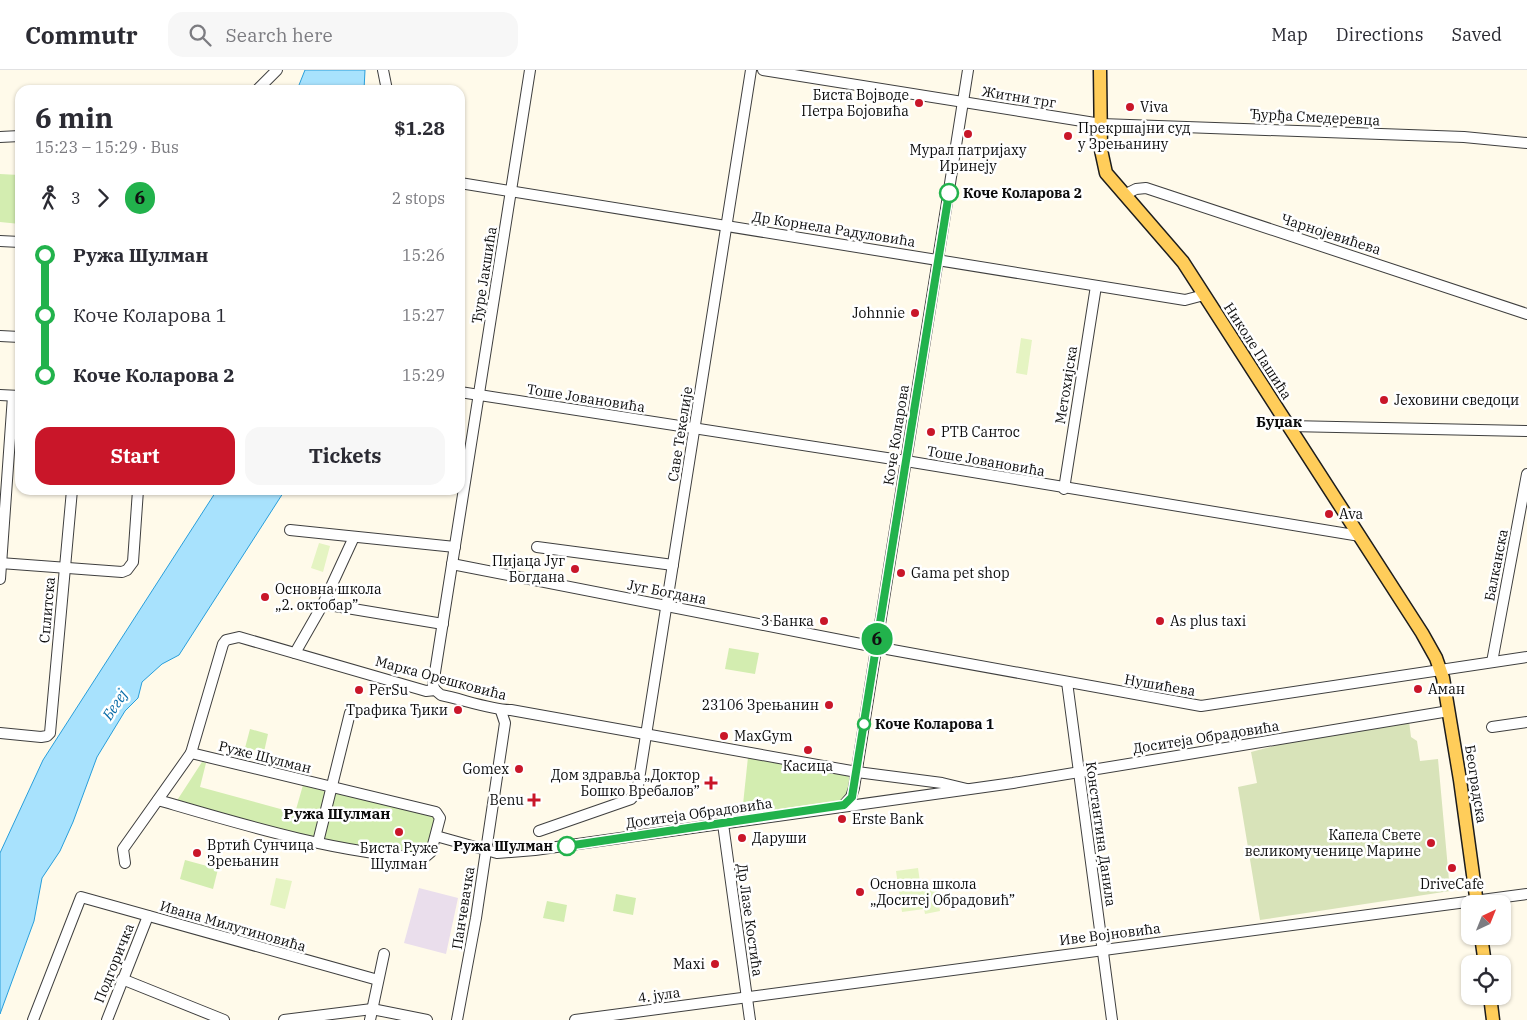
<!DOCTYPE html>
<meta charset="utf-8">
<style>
:root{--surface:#fff;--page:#f7f7f7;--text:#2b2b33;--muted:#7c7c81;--line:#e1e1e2;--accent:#c91629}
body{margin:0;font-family:"IBM Plex Serif",serif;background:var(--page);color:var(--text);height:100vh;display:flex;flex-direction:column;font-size:19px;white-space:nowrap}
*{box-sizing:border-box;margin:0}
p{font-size:16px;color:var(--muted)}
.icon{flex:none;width:28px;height:28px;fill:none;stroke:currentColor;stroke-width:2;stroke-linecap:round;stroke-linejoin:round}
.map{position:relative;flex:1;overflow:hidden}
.drawer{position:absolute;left:15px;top:15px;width:450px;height:410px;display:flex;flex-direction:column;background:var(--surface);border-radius:15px;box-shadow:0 1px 4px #0004}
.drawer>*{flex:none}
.badge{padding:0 10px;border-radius:16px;font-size:18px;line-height:32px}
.needle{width:32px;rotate:43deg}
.controls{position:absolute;left:1461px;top:825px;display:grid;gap:10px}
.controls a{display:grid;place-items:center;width:50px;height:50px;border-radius:10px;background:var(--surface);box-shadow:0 1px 4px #0004;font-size:25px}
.map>.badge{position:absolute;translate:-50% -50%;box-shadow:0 0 0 2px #fff}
.legs{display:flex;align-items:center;gap:8px;height:55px;padding:0 20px;font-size:16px}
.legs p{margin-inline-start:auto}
.overview{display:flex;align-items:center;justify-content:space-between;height:85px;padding:0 20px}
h1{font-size:28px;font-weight:700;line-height:38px}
.cta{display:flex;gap:10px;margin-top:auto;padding:10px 20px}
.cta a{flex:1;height:58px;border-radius:15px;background:var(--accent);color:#fff;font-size:20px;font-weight:700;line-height:58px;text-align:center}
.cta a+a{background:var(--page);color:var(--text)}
ul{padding:0 20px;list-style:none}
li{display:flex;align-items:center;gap:18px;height:60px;font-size:19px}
li i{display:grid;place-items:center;width:8px;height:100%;margin:0 6px;background:currentColor}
li i::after{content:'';width:12px;height:12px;margin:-6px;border:4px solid;border-radius:50%;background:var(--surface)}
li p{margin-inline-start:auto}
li:first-child i{background:linear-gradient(#0000 50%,currentColor 0)}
li:last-child i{background:linear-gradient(currentColor 50%,#0000 0)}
header{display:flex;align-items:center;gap:30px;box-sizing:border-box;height:70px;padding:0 25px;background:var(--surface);border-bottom:1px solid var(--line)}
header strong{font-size:24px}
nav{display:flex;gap:28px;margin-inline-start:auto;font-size:18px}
.search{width:350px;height:45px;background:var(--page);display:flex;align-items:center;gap:12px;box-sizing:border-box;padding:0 18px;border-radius:15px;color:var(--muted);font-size:19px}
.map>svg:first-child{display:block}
.industrial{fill:#eadeec}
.green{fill:#d3edb0}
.cemetery{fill:#d8e3b9}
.pitch{fill:#e5f4c2}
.water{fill:#a8e2fd;stroke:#289edb}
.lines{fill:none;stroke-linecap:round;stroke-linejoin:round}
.minor-casing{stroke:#3f3f3f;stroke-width:12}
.major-casing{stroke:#1d1d1d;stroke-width:15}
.minor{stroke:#fff;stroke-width:10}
.major{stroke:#ffcd5a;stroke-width:12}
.line-1-casing{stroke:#fff;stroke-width:11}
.line-1{stroke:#22b24c;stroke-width:8}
.poi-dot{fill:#c91629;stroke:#fff;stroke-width:2}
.stop-1-dot{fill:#fff;stroke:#22b24c;stroke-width:2.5}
.labels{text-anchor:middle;stroke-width:5;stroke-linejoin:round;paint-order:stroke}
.poi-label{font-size:14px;fill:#0c0c0c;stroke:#fff;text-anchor:start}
.street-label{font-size:14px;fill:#0c0c0c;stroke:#fff}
.stop-label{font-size:14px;font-weight:bold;fill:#0c0c0c;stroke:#fff;text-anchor:start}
.neighbourhood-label{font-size:15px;font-weight:bold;fill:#0c0c0c;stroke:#fff}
.water-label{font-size:15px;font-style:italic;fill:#096ca9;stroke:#fff}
</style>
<header>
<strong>Commutr</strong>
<div class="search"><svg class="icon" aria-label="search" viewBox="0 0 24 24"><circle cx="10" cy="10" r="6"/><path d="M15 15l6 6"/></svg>Search here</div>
<nav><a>Map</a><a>Directions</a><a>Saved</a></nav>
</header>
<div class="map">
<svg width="1527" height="950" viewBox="0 0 1527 950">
<rect width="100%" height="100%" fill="#fffaea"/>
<path class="industrial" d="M419,818L458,828L446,884L404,873Z"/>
<g class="green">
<path d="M20,102V154L0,152V104L19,105Z"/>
<path d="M729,578L759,583L755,604L725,599Z"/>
<path d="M250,659L268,664L264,682L245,678Z"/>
<path d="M748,687L848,704C852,713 850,721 844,730L742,744Z"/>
<path d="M202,692L206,693L200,717L295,743L303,715L330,723L317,771L176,732Z"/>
<path d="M335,721L437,746L426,783H398L321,769Z"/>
<path d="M185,790L218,799L213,819L180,809Z"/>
<path d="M616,824L636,828L633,845L613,841Z"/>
<path d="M547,831L567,835L564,852L543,848Z"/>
</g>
<path class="cemetery" d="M1409,651L1411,667L1417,671L1420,691L1438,689L1450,821L1260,850L1238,717L1257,713L1251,682L1293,671Z"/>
<g class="pitch">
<path d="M1021,268L1032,270L1027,305L1016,303Z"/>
<path d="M319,473L330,476L323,502L311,498Z"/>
<path d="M918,798L921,819L936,817L940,841L925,844L924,839L902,842L896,801Z"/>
<path d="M276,808L292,811L285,839L270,835Z"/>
</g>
<g class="water">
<path d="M305,0H365L364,20H297Z"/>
<path d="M217,420H285L179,585L162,594L142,612L138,628L125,641L97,687L73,752L60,781L42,808L34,851L0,944V783L43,690Z"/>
</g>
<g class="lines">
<g class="minor-casing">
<g id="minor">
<path d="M383,0L387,20"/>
<path d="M763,0L1101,54L1464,67L1527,73"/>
<path d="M257,20L277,0"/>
<path d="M0,67L20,66"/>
<path d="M460,113L1185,230L1204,225"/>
<path d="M1126,124L1136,119L1146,118L1527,244"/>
<path d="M0,171L20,172"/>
<path d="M0,266L20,267"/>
<path d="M460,322L906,391L1360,466"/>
<path d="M0,325L20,326"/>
<path d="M1289,356L1527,361"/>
<path d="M1064,419L1096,216"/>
<path d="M290,460L455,477"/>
<path d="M537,477L673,495"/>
<path d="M0,493L122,502L127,500L133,492L138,420"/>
<path d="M452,494L876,577L1201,636L1527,587"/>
<path d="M0,509L13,326"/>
<path d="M323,534L443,554"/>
<path d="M295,583L323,534L354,467"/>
<path d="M1492,592L1527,404"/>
<path d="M1067,612L1112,950"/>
<path d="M435,620L433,615L530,0"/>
<path d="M1492,657L1527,652"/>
<path d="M0,663L41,667L47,666L50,663L72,420"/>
<path d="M158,730C244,755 335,783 424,788L431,782L440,748L436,742L191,683L223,574L226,570L239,567L426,621L435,620L441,625C462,629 491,640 511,640L857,702L942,713L967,719"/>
<path d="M844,735L851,727L854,718L968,0"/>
<path d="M723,754L750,950"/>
<path d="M539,761L631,729L637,722L751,0"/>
<path d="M436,766L497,783L535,780L1013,713L1449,641"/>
<path d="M318,772L350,643"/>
<path d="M125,793L123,779L191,683"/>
<path d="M122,909L224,950"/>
<path d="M33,950L81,827L378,910"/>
<path d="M107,950L148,846"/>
<path d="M284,950L372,939L427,950"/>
<path d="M370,950L384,884"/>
<path d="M457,950L476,848L505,653L501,641"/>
<path d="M575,950L1527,824"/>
</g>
</g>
<g class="major-casing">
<g id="major">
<path d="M1100,0L1101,80L1106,103L1183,192L1422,563L1436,588L1443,608L1460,710L1477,834"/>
<path d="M1481,866L1485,894"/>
<path d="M1490,926L1493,950"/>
</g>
</g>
<use href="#minor" class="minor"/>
<use href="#major" class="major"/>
</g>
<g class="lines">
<g class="line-1-casing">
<path id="line-1" d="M567,776L844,735L852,727L949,123"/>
</g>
<use href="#line-1" class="line-1"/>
</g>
<g class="poi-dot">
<circle cx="919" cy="33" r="5"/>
<circle cx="1130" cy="37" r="5"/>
<circle cx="968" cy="64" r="5"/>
<circle cx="1068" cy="66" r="5"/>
<circle cx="915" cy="243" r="5"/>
<circle cx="1384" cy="330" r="5"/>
<circle cx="931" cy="362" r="5"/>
<circle cx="1329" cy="444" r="5"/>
<circle cx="575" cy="499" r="5"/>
<circle cx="901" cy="503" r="5"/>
<circle cx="265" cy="527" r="5"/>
<circle cx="824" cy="551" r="5"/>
<circle cx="1160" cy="551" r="5"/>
<circle cx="1418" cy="619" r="5"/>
<circle cx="359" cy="620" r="5"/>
<circle cx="829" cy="635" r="5"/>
<circle cx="458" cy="640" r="5"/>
<circle cx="724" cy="666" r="5"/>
<circle cx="808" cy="680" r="5"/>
<circle cx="519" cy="699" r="5"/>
<path d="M708.5 705.5h5v5h5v5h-5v5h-5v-5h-5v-5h5z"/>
<path d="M531.5 722.5h5v5h5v5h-5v5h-5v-5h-5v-5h5z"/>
<circle cx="842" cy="749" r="5"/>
<circle cx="399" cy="762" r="5"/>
<circle cx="742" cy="768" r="5"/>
<circle cx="1431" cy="773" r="5"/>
<circle cx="197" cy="783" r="5"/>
<circle cx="1452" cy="798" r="5"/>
<circle cx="860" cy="822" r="5"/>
<circle cx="715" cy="894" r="5"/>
</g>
<g class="stop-1-dot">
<circle cx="949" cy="123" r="9"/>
<circle cx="864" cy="654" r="6"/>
<circle cx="567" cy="776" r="9"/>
</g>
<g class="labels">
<g class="poi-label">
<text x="909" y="30" text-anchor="end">Биста Војводе<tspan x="909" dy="16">Петра Бојовића</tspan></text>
<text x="1140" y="42">Viva</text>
<text x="1078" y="63">Прекршајни суд<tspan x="1078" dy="16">у Зрењанину</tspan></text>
<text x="968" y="85" text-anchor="middle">Мурал патријаху<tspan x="968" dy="16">Иринеју</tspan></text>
<text x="905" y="248" text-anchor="end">Johnnie</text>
<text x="1394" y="335">Јеховини сведоци</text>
<text x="941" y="367">РТВ Сантос</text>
<text x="1339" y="449">Ava</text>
<text x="565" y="496" text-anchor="end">Пијаца Југ<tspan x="565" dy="16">Богдана</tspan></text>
<text x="911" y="508">Gama pet shop</text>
<text x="275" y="524">Основна школа<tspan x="275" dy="16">„2. октобар”</tspan></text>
<text x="814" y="556" text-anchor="end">3 Банка</text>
<text x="1170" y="556">As plus taxi</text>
<text x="1428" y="624">Аман</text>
<text x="369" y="625">PerSu</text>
<text x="819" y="640" text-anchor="end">23106 Зрењанин</text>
<text x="448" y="645" text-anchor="end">Трафика Ђики</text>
<text x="734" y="671">MaxGym</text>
<text x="808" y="701" text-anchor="middle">Касица</text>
<text x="509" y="704" text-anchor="end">Gomex</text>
<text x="700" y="710" text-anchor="end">Дом здравља „Доктор<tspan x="700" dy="16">Бошко Вребалов”</tspan></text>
<text x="524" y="735" text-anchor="end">Benu</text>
<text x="852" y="754">Erste Bank</text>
<text x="1421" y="770" text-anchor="end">Капела Свете<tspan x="1421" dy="16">великомученице Марине</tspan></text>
<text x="752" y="773">Даруши</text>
<text x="207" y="780">Вртић Сунчица<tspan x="207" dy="16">Зрењанин</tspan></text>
<text x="399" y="783" text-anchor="middle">Биста Руже<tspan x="399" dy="16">Шулман</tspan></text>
<text x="870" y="819">Основна школа<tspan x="870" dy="16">„Доситеј Обрадовић”</tspan></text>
<text x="1452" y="819" text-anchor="middle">DriveCafe</text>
<text x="705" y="899" text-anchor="end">Maxi</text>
</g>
<g class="street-label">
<text transform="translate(1019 27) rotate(9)" y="5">Житни трг</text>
<text transform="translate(1315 47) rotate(3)" y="5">Ђурђа Смедеревца</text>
<text transform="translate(834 159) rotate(9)" y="5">Др Корнела Радуловића</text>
<text transform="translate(1331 164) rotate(18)" y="5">Чарнојевићева</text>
<text transform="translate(484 205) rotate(-81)" y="5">Ђуре Јакшића</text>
<text transform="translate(1258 281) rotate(57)" y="5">Николе Пашића</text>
<text transform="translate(1066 315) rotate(-81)" y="5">Метохијска</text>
<text transform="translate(586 328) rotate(9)" y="5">Тоше Јовановића</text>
<text transform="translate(680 364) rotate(-81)" y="5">Саве Текелије</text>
<text transform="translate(896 365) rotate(-81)" y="5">Коче Коларова</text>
<text transform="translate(986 391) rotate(10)" y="5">Тоше Јовановића</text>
<text transform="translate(1496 495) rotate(-79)" y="5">Балканска</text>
<text transform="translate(667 522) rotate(11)" y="5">Југ Богдана</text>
<text transform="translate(47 540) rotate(-85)" y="5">Сплитска</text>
<text transform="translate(441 608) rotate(15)" y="5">Марка Орешковића</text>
<text transform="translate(1160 615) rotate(10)" y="5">Нушићева</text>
<text transform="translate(1206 667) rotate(-9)" y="5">Доситеја Обрадовића</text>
<text transform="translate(265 687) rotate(14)" y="5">Руже Шулман</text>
<text transform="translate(1476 714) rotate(81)" y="5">Београдска</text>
<text transform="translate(699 743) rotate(-8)" y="5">Доситеја Обрадовића</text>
<text transform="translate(1101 764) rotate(82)" y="5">Константина Данила</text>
<text transform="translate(463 838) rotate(-81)" y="5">Панчевачка</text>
<text transform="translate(750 850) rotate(82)" y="5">Др Лазе Костића</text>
<text transform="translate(233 856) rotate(16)" y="5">Ивана Милутиновића</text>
<text transform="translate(1110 864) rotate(-7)" y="5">Иве Војновића</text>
<text transform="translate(114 893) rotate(-68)" y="5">Подгоричка</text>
<text transform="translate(659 925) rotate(-8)" y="5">4. јула</text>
</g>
<g class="stop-label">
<text x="963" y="128">Коче Коларова 2</text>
<text x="875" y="659">Коче Коларова 1</text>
<text x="553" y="781" text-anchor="end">Ружа Шулман</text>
</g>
<g class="neighbourhood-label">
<text x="1279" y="357">Буџак</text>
<text x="337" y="749">Ружа Шулман</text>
</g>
<g class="water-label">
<text transform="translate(115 635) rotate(-57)" y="5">Бегеј</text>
</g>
</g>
</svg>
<div class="controls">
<a><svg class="needle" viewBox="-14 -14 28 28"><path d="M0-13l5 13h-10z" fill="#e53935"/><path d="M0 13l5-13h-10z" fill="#7c7c81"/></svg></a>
<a><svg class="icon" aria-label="locate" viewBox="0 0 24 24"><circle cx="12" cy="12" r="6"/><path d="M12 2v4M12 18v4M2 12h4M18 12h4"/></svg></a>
</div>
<b class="badge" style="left:877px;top:569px;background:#22b24c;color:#111">6</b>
<section class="drawer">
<div class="overview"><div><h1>6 min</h1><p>15:23 – 15:29 · Bus</p></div><b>$1.28</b></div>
<div class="legs"><svg class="icon" aria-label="walk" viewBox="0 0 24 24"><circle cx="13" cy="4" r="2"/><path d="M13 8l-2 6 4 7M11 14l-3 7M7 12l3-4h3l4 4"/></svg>3<svg class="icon" aria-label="forward" viewBox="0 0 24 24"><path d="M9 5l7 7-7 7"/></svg><b class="badge" style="background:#22b24c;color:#111">6</b><p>2 stops</p></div>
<ul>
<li><i style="color:#22b24c"></i><b>Ружа Шулман</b><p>15:26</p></li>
<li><i style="color:#22b24c"></i><span>Коче Коларова 1</span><p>15:27</p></li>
<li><i style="color:#22b24c"></i><b>Коче Коларова 2</b><p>15:29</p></li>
</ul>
<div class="cta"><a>Start</a><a>Tickets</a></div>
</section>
</div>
